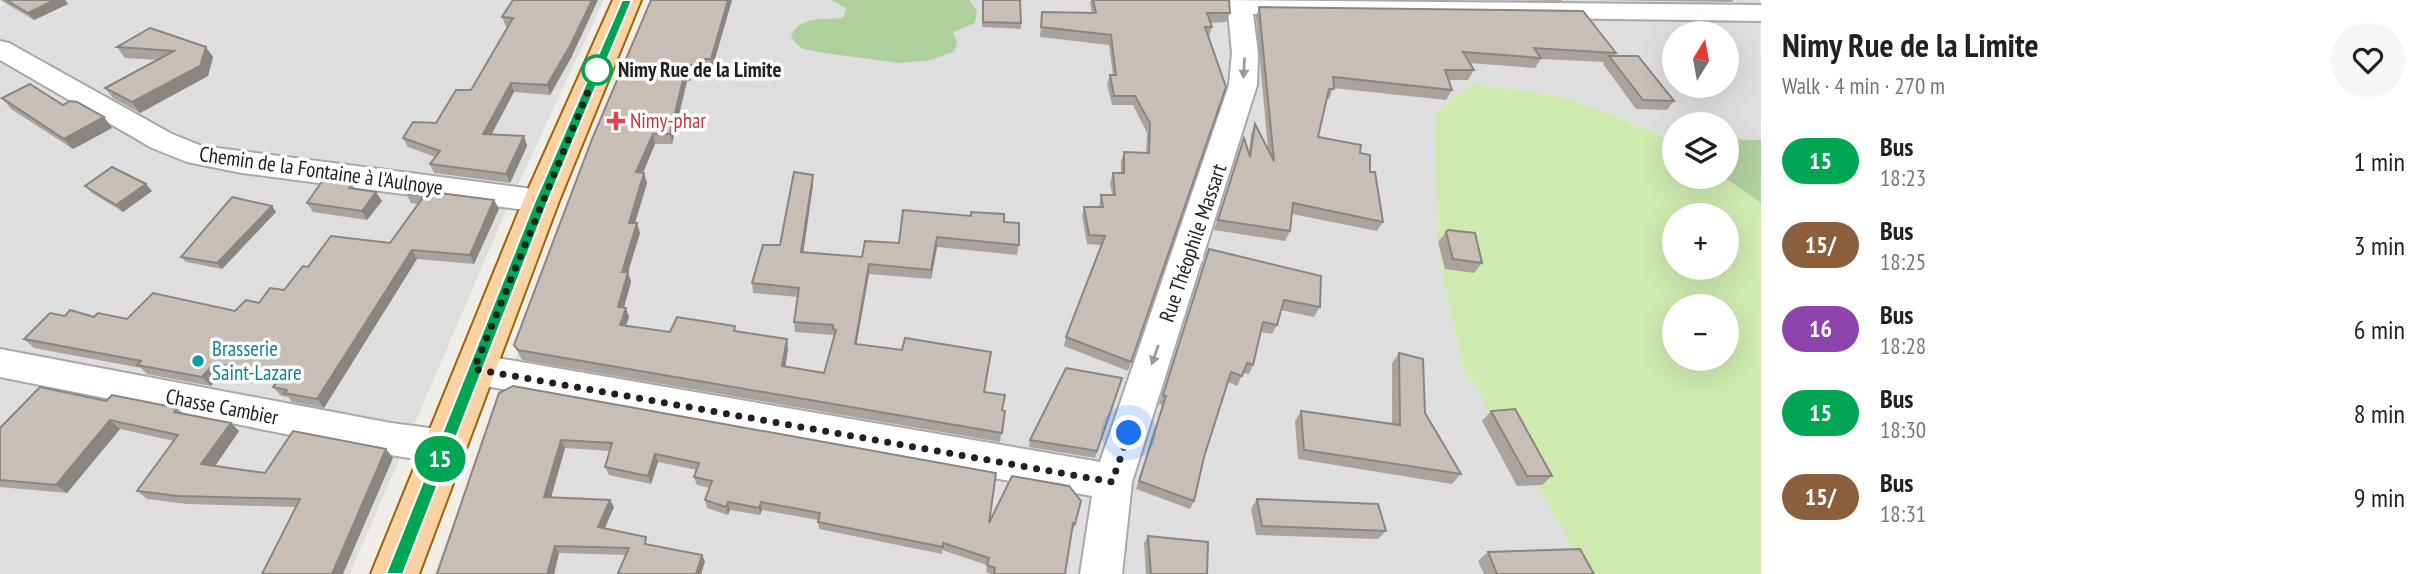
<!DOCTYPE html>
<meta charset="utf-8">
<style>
:root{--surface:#fff;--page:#f6f6f6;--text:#202124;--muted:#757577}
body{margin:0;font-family:"PT Sans Narrow",sans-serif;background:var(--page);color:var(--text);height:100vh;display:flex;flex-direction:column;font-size:26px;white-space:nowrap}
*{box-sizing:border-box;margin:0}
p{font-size:23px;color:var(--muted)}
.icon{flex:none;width:38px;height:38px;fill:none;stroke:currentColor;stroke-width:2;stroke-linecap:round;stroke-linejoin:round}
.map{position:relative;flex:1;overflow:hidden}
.side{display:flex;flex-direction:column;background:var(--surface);width:665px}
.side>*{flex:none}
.badge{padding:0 14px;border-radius:23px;font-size:24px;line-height:46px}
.needle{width:46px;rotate:11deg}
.fabs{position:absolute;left:1662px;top:21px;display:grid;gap:14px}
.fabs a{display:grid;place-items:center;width:77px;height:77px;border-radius:50%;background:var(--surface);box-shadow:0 7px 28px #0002;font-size:35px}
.you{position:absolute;width:35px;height:35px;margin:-18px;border:5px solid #fff;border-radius:50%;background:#1a73e8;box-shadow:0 0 0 10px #1a73e833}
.map>.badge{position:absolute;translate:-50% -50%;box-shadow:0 0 0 4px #fff}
.round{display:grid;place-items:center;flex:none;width:74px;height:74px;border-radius:37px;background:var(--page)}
.overview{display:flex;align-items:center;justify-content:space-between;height:119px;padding:0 21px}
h1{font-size:33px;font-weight:600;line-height:52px}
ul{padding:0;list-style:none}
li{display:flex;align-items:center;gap:21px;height:84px;padding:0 21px}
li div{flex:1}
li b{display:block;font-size:26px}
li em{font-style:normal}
li .badge{min-width:77px;font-weight:700;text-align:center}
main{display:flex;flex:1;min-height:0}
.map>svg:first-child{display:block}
.residential{fill:#dfdede;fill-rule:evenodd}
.grass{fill:#ceeaaf;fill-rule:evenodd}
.forest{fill:#aed09d}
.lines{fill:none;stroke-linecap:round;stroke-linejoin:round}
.minor-casing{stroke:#a8a8a8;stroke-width:4}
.major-casing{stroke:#9d6501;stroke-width:4}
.minor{fill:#fff;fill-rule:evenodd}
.major{fill:#fbd2a3;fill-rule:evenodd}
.wall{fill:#aaa39d}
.shaded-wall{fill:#8b8580}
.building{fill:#c6beb7;stroke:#8b8580;stroke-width:2}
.oneway{fill:#9b9b9b}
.line{fill:#00a651;stroke:#fff;stroke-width:2}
.walk{stroke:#212121;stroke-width:7;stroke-dasharray:0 12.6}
.stop-dot{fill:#fff;stroke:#00a651;stroke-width:3.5}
.health-dot{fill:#e0444e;stroke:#fff;stroke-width:2.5}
.culture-dot{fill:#0f9aa8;stroke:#fff;stroke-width:2.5}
.labels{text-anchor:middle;stroke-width:7;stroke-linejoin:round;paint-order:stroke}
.stop-label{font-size:21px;font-weight:bold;fill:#212121;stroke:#fff;text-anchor:start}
.health-label{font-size:21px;fill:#be3a42;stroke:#fff;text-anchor:start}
.street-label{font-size:21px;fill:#212121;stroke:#fff}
.culture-label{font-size:21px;fill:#0d838f;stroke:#fff;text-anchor:start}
</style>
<main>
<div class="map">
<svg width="1761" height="574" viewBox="0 0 1761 574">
<rect width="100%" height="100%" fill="#f1eee8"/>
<g class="residential">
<path d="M14,0H604L509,204L350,574H0V7Z"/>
<path d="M653,0H1760L1761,140L1727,139V124H1675V138H1668L1608,112L1554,95L1471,84L1435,114L1438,241L1445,288L1467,379L1474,380L1492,421L1511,420L1547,483L1538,484L1588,574H434ZM1675,33H1727V86H1675Z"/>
</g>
<path class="grass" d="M1471,84L1554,95L1608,112L1675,142V177H1724L1761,203V574H1588L1537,484L1547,482L1511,421L1492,422L1474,380L1467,379L1445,288L1438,241L1435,114ZM1675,215H1727V268H1675ZM1675,306H1727V359H1675Z"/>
<g class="forest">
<path d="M831,0H969L977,11L975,23L953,32L957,42L955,51L931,60L899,63L817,52L801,48L791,38C796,16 823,20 843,18L846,8Z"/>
<path d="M1727,139L1761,140V203L1724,177H1727Z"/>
</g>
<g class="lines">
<g class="minor-casing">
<g id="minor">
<path d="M1227,0L1761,5V21L1253,14L1258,53L1257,85L1132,482L1122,574H1080L1092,496L474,384L461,379L456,369L461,359L474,354L1100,462L1229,85L1232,53Z"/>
<path d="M0,41L9,43L172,134L202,146L541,190L552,193L556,201L552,209L541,212L242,173L187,162L152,148L0,60Z"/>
<path d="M0,349L391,423L445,430L458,435L464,447L458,459L445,464L391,455L0,377Z"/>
</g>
</g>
<g class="major-casing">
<path id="major" d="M613,0H641L559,201L419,574H371L523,201Z"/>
</g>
<use href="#minor" class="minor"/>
<use href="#major" class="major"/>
</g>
<g class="wall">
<path d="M0,0H65L68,4L34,20Z"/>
<path d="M513,0L572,56L550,95L514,92L491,135L524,136L527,146L510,183L434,173L430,164L435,157L408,147L403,138L436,123L471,90L508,27H506L502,17Z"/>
<path d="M732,0L712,69H707L705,75H692L690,81H687L672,144H655L643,173H644L647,183L635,223L640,233L628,272L631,282L624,308L629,317L626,325L670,332H736L788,348L785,367L824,373L833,339V335L795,332L794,322L798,297L753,293L752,283L780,245L813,175V185L803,252L862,257L899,243L1004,222L1019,245L1017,255L937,247L931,279L869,274L856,344L985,392L1002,410L1005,411L1000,442L522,360L519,354L514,345L592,139Z"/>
<path d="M982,0H1020L1021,23V29L982,27Z"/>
<path d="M1091,0H1229L1230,13L1226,22L1210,23L1212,27L1209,37L1226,87L1128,371L1064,346L1066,337L1101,245L1087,244L1082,216L1084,207H1099L1101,195H1112L1110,183L1113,173H1121V161L1124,152L1146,153L1147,133L1133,105H1112L1107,84L1110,75H1113L1109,45L1040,37L1042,12L1092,13L1090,3Z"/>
<path d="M1486,0H1562L1561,1Z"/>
<path d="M1596,0H1734L1732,2Z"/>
<path d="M1259,7L1616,53L1614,56L1674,101L1667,110L1636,109L1603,64L1604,62L1541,59L1535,68L1469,63L1474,70L1468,80H1448L1452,90L1446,100L1333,88L1329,99H1326L1318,137L1360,153L1370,172L1383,222L1377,231L1292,214L1290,231L1285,241L1214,230L1244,138L1249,152L1251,134L1255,124L1268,149L1256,17Z"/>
<path d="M150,28L213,57L208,76L140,113L113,98L105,88L157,60L125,58L117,47Z"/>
<path d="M2,98L63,105L104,117L112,128L73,149L11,109Z"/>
<path d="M146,184L152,191L123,212L92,193L85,186Z"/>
<path d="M352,184L355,189L376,192L382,201L367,220L313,212L307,203Z"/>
<path d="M406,193L494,200L499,209L474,264L417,259L324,408L292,402L288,397L281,396L273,387L276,382L222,372L211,386L147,374L141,368L34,348L24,339L65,316L127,319L235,311L259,303L284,290L308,267L390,243L418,204L411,203Z"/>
<path d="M276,212L222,269L186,262L181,257Z"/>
<path d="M1446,232L1482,263L1474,273L1445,269L1438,242Z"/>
<path d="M1209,249L1320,307L1314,317L1281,310L1277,325L1272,334L1261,332L1253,365L1249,374L1243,373L1237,386L1228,382L1204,457L1194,501L1190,509L1136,489L1162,405L1159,404Z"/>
<path d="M1399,353L1425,413L1461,474L1452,484L1298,459L1295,421L1301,411L1392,424V363Z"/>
<path d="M1122,378L1095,458L1029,447L1030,440Z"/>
<path d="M499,393L989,523L1012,476L1075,524L1073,531H1072L1065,574H991L986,572L987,565L942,550V554L819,529L818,520L762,510L760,515L730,510L728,515L707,508L705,500L710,488L697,485L694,477L697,470L658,462L651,484L609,475L605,467L610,451L565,448L551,497L614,507L605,528L649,545L702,555L705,562L626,555L559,553L554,574H437Z"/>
<path d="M106,401L177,408L183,413L231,423L239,431L215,466L265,473L386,449L393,458L296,507L187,504L147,499L137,491L174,441L120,429L67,493L0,487V428Z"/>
<path d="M1491,411L1552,476L1542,485L1517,486L1482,421Z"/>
<path d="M1257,499L1386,531L1378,539L1256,535L1251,509Z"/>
<path d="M1148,536L1207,574H1146L1144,543Z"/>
<path d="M1488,552L1594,574H1484L1478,561Z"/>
</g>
<g class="shaded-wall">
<path d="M55,0H65L68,4L34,20L28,13Z"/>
<path d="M592,0H598L572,56L550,95L547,85Z"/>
<path d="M728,0H732L712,69L711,59Z"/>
<path d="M206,47L213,57L208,76L140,113L132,102Z"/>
<path d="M705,59L707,69L705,75L704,65Z"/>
<path d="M690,65L692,75L690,81L689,71Z"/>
<path d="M685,71L687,81L672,144L670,134Z"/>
<path d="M511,83L514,92L487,143L483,134Z"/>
<path d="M104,117L112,128L73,149L64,139Z"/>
<path d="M653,134L655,144L639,182L636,172Z"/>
<path d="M524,136L527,146L510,183L506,174Z"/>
<path d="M644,173L647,183L632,233L629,223Z"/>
<path d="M813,175V185L802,262L801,252Z"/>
<path d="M146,184L152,191L123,212L116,205Z"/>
<path d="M376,192L382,201L367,220L362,211Z"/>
<path d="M494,200L499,209L474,264L470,255Z"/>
<path d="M272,206L276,212L222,269L217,263Z"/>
<path d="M637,223L640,233L625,282L622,272Z"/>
<path d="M937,237V247L931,279V270Z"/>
<path d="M412,250L417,259L324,408L317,399Z"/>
<path d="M869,264V274L855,353V344Z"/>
<path d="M628,272L631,282L621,317L618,307Z"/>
<path d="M626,308L629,317L623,334L620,325Z"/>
<path d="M787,339L788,348L784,376L782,366Z"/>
<path d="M214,363L222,372L211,386L202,377Z"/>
<path d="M110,420L120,429L67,493L56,485Z"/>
<path d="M231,423L239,431L211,472L201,464Z"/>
<path d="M561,440L565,448L549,505L544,497Z"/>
<path d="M386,449L393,458L343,574H332Z"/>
<path d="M655,454L658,462L651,484L648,476Z"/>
<path d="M610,500L614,507L602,534L598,527Z"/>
<path d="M728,502L730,510L728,515L726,507Z"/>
<path d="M761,502L762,510L760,515L759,508Z"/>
<path d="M555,546L559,553L554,574H547Z"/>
<path d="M702,555L705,562L701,574H696Z"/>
</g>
<g class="building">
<path d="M6,0H55L28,13Z"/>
<path d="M513,0H592L570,46L547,85L511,83L483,134L524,136L506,174L430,164L440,151L403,138L413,122L436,123L456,90H471L513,18L502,17Z"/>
<path d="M651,0H728L711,59H705L704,65H690L689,71H685L670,134H653L636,172L644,173L629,223H637L622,272H628L618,307L626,308L620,325L670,332L677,317L735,326L734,331L787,339L782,366L824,373L836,330L833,329V325L794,322L799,288L752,283L763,245H780L794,172L813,175L801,252L862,257L865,241L899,243L903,210L971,216V212L1004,214V222L1019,223V245L937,237L931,270L869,264L855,344L902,350L905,338L991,352L984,392L1005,395L1002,410L1005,411L1002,433L518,350L514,345L592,139Z"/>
<path d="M983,0H1020L1021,23L983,22Z"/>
<path d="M1093,0H1229L1230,13H1207L1212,27H1205L1226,87L1131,362L1066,337L1105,236L1089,235L1084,207H1103L1101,195H1115L1113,173H1124V152L1149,153L1150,123L1135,96H1114L1110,75H1116L1111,35L1041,27L1042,12L1096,13Z"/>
<path d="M1259,7L1583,11L1616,53L1534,48L1541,58L1463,52L1474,70H1445L1452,90L1333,77L1334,89H1329L1318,137L1361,145L1360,153L1370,155V172H1375L1383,222L1293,203L1290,231L1218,220L1244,138L1250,157L1255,124L1274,161Z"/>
<path d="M150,28L206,47L200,66L132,102L105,88L174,51L117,47Z"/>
<path d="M1609,56H1638L1674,101L1643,100Z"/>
<path d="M30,84L63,105L70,101L77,102L104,117L64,139L2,98Z"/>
<path d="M112,167L146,184L116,205L85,186Z"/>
<path d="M323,180L352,184L349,188L376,192L362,211L307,203Z"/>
<path d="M409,189L494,200L470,255L412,250L317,399L284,393L287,390L273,387L281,376L214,363L202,377L137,365L141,361L24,339L50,313L65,316L70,310L94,317L98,313L127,319L153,293L235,311L246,300L259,303L270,288L284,290L303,266L308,267L331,236L390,243L424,196L406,193Z"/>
<path d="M232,197L272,206L217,263L181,257Z"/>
<path d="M1448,230L1475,233L1482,263L1453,259L1446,232Z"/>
<path d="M1209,249L1321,276L1320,307L1284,300L1277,325L1263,322L1253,365L1247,363L1242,376L1231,372L1204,457L1194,501L1139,481L1166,396L1163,395Z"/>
<path d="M1399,353L1423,359L1425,413L1461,474L1304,450L1301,411L1400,425Z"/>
<path d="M1066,368L1122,378L1097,451L1030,440Z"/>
<path d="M513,386L996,473L989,523L1012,476L1069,486L1081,501L1075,524L1073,523L1065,574H994L995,568L987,565L989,558L943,543V547L818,522L820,513L761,502L759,508L728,502L726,507L705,500L712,481L694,477L699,463L655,454L648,476L605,467L612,443L561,440L544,497L610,500L598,527L646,537L645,544L702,555L696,574H621L618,573L629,548L555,546L547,574H437L499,393Z"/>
<path d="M40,387L106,401L112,395L177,408L174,412L231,423L201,464L265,473L293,431L386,449L332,574H262L300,499L178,496L137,491L178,435L110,420L56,485L0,480V428Z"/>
<path d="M1515,409L1552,476H1527L1491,411Z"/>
<path d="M1257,499L1378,504L1386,531L1262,526Z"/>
<path d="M1148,536L1208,542L1207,574H1151Z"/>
<path d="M1580,549L1594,574H1497L1488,552Z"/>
</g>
<defs><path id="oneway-solid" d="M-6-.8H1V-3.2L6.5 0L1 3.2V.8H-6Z" transform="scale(1.75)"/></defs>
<g class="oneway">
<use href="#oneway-solid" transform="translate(1244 68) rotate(93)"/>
<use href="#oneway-solid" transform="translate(1155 355) rotate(109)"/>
</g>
<path class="line" d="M622,0H632L548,201L403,574H386L535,201Z"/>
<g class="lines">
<path class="walk" d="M597,70L474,369L1112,482L1129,433"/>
</g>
<circle class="stop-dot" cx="597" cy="70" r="14"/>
<path class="health-dot" d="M612.5 110.5h7v7h7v7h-7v7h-7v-7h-7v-7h7z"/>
<circle class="culture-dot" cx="198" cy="361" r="7"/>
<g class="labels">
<g class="stop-label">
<text x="618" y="77">Nimy Rue de la Limite</text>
</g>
<g class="health-label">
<text x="630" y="128">Nimy-phar</text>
</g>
<g class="street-label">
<text transform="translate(321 171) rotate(8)" y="7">Chemin de la Fontaine à l'Aulnoye</text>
<text transform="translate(1193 243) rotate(-71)" y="7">Rue Théophile Massart</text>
<text transform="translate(222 407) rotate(11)" y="7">Chasse Cambier</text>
</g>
<g class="culture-label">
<text x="212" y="356">Brasserie<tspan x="212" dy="24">Saint-Lazare</tspan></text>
</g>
</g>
</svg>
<div class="fabs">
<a><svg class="needle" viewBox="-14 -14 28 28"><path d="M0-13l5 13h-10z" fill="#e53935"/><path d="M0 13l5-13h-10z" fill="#757577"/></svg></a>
<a><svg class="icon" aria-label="layers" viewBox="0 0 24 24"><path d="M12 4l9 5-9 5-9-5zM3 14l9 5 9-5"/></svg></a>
<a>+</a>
<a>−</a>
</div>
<div class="you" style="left:1129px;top:433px"></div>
<b class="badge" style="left:440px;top:459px;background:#00a651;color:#fff">15</b>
</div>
<section class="side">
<div class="overview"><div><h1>Nimy Rue de la Limite</h1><p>Walk · 4 min · 270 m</p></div><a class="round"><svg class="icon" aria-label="heart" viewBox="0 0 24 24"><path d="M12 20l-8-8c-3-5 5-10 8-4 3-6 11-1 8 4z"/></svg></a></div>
<ul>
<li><span class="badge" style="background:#00a651;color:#fff">15</span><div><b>Bus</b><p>18:23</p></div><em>1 min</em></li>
<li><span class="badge" style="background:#8b5e3c;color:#fff">15/</span><div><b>Bus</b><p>18:25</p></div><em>3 min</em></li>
<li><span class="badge" style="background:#8e44ad;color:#fff">16</span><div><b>Bus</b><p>18:28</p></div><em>6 min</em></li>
<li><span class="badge" style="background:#00a651;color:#fff">15</span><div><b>Bus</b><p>18:30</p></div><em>8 min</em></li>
<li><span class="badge" style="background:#8b5e3c;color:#fff">15/</span><div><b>Bus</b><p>18:31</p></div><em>9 min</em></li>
</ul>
</section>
</main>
